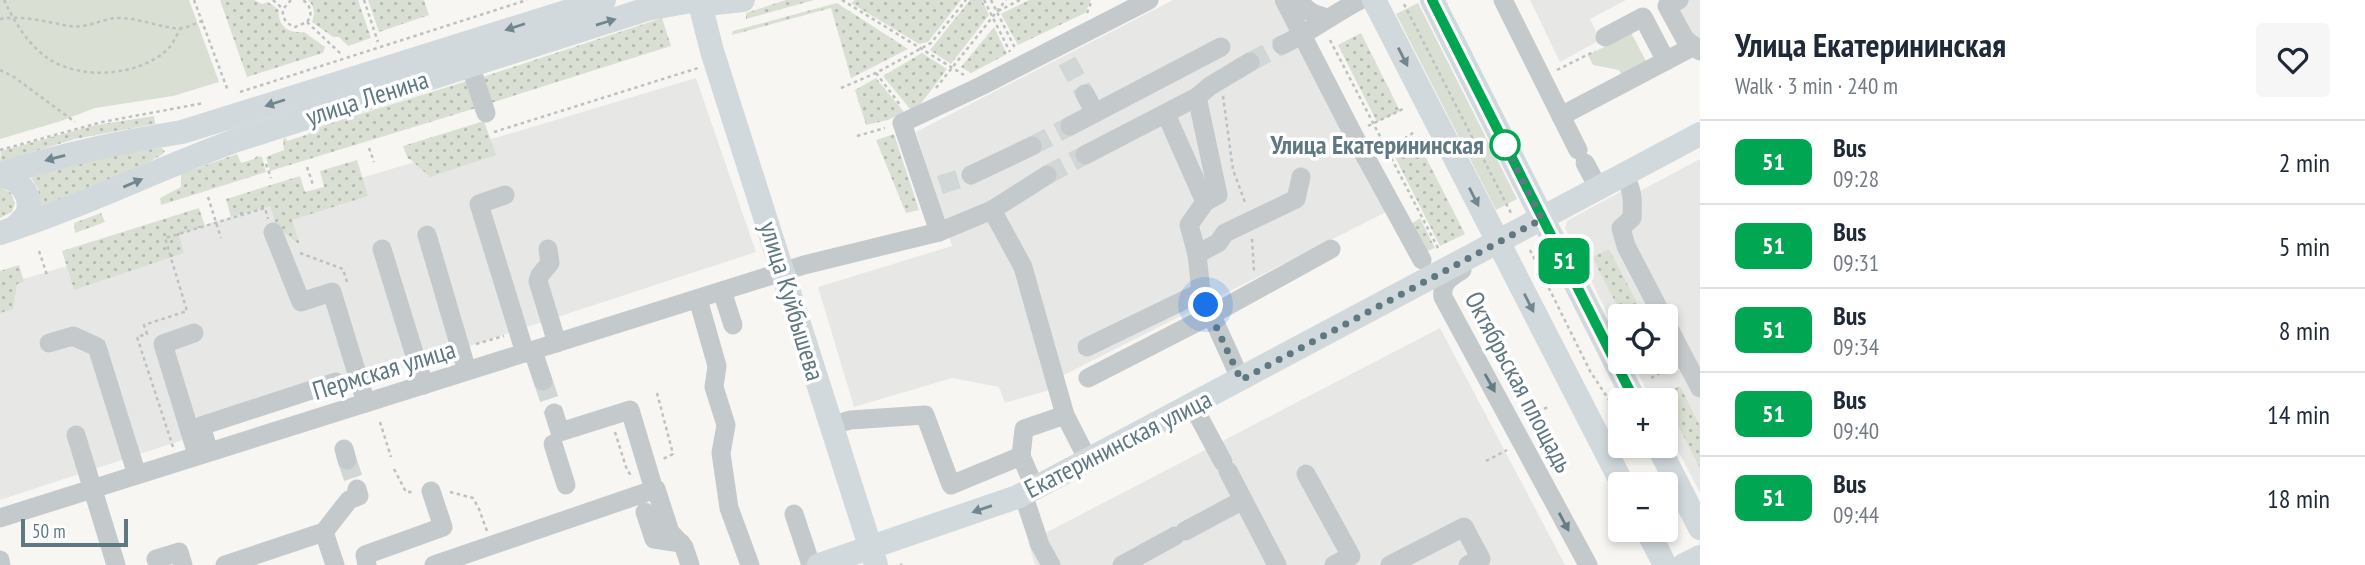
<!DOCTYPE html>
<meta charset="utf-8">
<style>
:root{--surface:#fff;--page:#f6f6f7;--text:#1f2937;--muted:#747a83;--line:#e0e1e3}
body{margin:0;font-family:"PT Sans Narrow",sans-serif;background:var(--page);color:var(--text);height:100vh;display:flex;flex-direction:column;font-size:26px;white-space:nowrap}
*{box-sizing:border-box;margin:0}
p{font-size:23px;color:var(--muted)}
.icon{flex:none;width:38px;height:38px;fill:none;stroke:currentColor;stroke-width:2;stroke-linecap:round;stroke-linejoin:round}
.map{position:relative;flex:1;overflow:hidden}
.panel{display:flex;flex-direction:column;background:var(--surface);width:665px}
.panel>*{flex:none}
.badge{padding:0 14px;border-radius:10px;font-size:24px;line-height:46px}
.controls{position:absolute;left:1608px;top:304px;display:grid;gap:14px}
.controls a{display:grid;place-items:center;width:70px;height:70px;border-radius:7px;background:var(--surface);box-shadow:0 4px 10px #0003;font-size:35px}
.scale{position:absolute;left:21px;bottom:18px;width:107px;box-sizing:border-box;padding-left:7px;border:4px solid #5f7881;border-top:0;font-size:19px;line-height:24px;white-space:nowrap;color:#5f7881;-webkit-text-stroke:5px #fff;paint-order:stroke}
.you{position:absolute;width:35px;height:35px;margin:-18px;border:5px solid #fff;border-radius:50%;background:#1a73e8;box-shadow:0 0 0 10px #1a73e833}
.map>.badge{position:absolute;translate:-50% -50%;box-shadow:0 0 0 4px #fff}
.round{display:grid;place-items:center;flex:none;width:74px;height:74px;border-radius:7px;background:var(--page)}
.summary{display:flex;align-items:center;justify-content:space-between;height:119px;padding:0 35px}
h1{font-size:33px;font-weight:800;line-height:52px}
ul{padding:0;list-style:none}
li{display:flex;align-items:center;gap:21px;height:84px;padding:0 35px;border-top:2px solid var(--line)}
li div{flex:1}
li b{display:block;font-size:26px}
li em{font-style:normal}
li .badge{min-width:77px;font-weight:700;text-align:center}
main{display:flex;flex:1;min-height:0}
.map>svg:first-child{display:block}
.built{fill:#e7e8e6}
.grass{fill:url(#grass-dots)}
.park{fill:#dadfd3}
.lines{fill:none;stroke-linecap:round;stroke-linejoin:round}
.minor-tunnel{stroke:#d1d6d6;stroke-width:19;stroke-dasharray:19 10;stroke-linecap:butt}
.path{stroke:#bdc1c2;stroke-width:2.5;stroke-dasharray:3.5 3.5;stroke-linecap:butt}
.minor{stroke:#c4c9cc;stroke-width:19}
.major{stroke:#d2d9dc;stroke-width:24}
.oneway{fill:#70878f}
.oneway2{fill:#647c85}
.line-casing{stroke:#fff;stroke-width:16}
.line{stroke:#00a651;stroke-width:10}
.walk{stroke:#5f7881;stroke-width:7;stroke-dasharray:0 12.6}
.stop-dot{fill:#fff;stroke:#00a651;stroke-width:3.5}
.labels{text-anchor:middle;stroke-width:7;stroke-linejoin:round;paint-order:stroke}
.street-label{font-size:26px;fill:#5f7881;stroke:#fff}
.stop-label{font-size:26px;font-weight:bold;fill:#5f7881;stroke:#fff;text-anchor:end}
</style>
<main>
<div class="map">
<svg width="1700" height="565" viewBox="0 0 1700 565">
<defs>
<pattern id="grass-dots" width="8" height="8" patternUnits="userSpaceOnUse" patternTransform="scale(1.75)"><rect width="8" height="8" fill="#dadfd3"/><path d="M2 2h.1M6 6h.1" fill="none" stroke="#b4bab1" stroke-width="1.8" stroke-linecap="round"/></pattern>
</defs>
<rect width="100%" height="100%" fill="#f7f6f3"/>
<g class="built">
<path d="M1173,0H1273L1386,212L1060,377L1063,386L1005,403L999,387L952,378L854,407L818,287L952,246L916,132Z"/>
<path d="M1530,0H1626L1590,19L1600,40L1560,62Z"/>
<path d="M1658,0H1700V60L1686,54Z"/>
<path d="M696,78L756,252L0,500V286Z"/>
<path d="M1700,159V493L1666,427V401H1652L1632,362H1666V317H1620V339L1565,228L1567,221L1570,219L1635,184L1640,191Z"/>
<path d="M1440,328L1565,565H1035L1028,542Z"/>
</g>
<g class="grass">
<path d="M220,0H254L262,4L268,2L279,10C277,26 289,34 304,32L325,47L323,53L247,77Z"/>
<path d="M308,0H358L371,38L348,46L339,37H333L312,22C315,13 315,7 308,0Z"/>
<path d="M368,0H424L429,15L379,32Z"/>
<path d="M786,0H814L746,19V13Z"/>
<path d="M855,0H961L928,42L919,44L851,3Z"/>
<path d="M970,0H982L989,15L951,64L930,50Z"/>
<path d="M1029,0H1091L1085,13L1018,45L1001,14Z"/>
<path d="M837,3L908,49L851,78L831,8L732,35L733,31Z"/>
<path d="M662,18L671,46L491,103L483,77Z"/>
<path d="M994,27L1007,54L971,73L961,67Z"/>
<path d="M1361,33L1400,111L1377,122L1338,45Z"/>
<path d="M922,53L947,69L920,105L910,109L883,76Z"/>
<path d="M876,78L904,112L888,120L866,125L855,90Z"/>
<path d="M467,81L476,108L270,171L266,157L284,150L283,139L286,138L287,141L309,134V130Z"/>
<path d="M154,116L155,124L75,139L0,162L1,151L96,125Z"/>
<path d="M484,121L496,155L430,177L410,159H408L403,146Z"/>
<path d="M894,134L919,210L906,213L876,140Z"/>
<path d="M1417,140L1465,234L1440,246L1393,153Z"/>
<path d="M162,148L165,152L163,154L135,170L40,207L38,189L30,176L127,151Z"/>
<path d="M237,154L241,163L254,159L257,156L262,157L266,172L161,205L160,198L181,187V174Z"/>
<path d="M357,160L368,196L292,220L300,245L277,227L270,206L231,217L226,199L300,176L305,192L324,187L320,171Z"/>
<path d="M0,187L11,193L15,203L12,212L0,218Z"/>
<path d="M199,208L205,226L179,234L184,253L74,290L62,251Z"/>
<path d="M101,213L105,222L75,233L74,223Z"/>
<path d="M1420,218L1435,248L1425,252L1411,224Z"/>
<path d="M1609,249L1642,312L1632,317H1623L1592,257Z"/>
<path d="M19,265L24,282L17,284L13,309L0,313V271Z"/>
<path d="M1680,386L1700,426V468L1662,395Z"/>
</g>
<g class="park">
<path d="M0,0H189L219,82L173,96L95,108L61,121L0,139Z"/>
<path d="M1418,3L1517,199L1496,210L1396,14Z"/>
<path d="M1629,29L1647,63L1622,76L1619,70L1593,65L1588,55L1612,43Z"/>
</g>
<g class="lines">
<g class="minor-tunnel">
<path d="M1067,61L1085,94"/>
<path d="M1250,62L1282,45"/>
<path d="M1032,146L1070,126"/>
<path d="M1047,175L1085,155"/>
<path d="M940,185L971,175"/>
<path d="M543,381L554,413"/>
<path d="M347,460L357,489"/>
</g>
<g class="path">
<path d="M4,0C14,21 27,43 46,57C79,81 140,77 169,48C173,43 177,35 180,29"/>
<path d="M194,0L228,91"/>
<path d="M273,0L283,9"/>
<path d="M291,0L283,9C282,18 286,24 295,27L307,22C313,14 311,6 303,0"/>
<path d="M364,0L378,42"/>
<path d="M842,0L964,75"/>
<path d="M984,0L1010,52"/>
<path d="M991,0L1016,50"/>
<path d="M1404,4L1511,213"/>
<path d="M998,11L1020,0"/>
<path d="M1087,13L1092,0"/>
<path d="M0,19C23,15 47,22 69,26C86,29 101,19 117,18C138,17 166,30 181,28C188,28 195,23 202,21"/>
<path d="M307,22L341,54"/>
<path d="M1330,40L1439,250"/>
<path d="M0,70L14,77L75,122"/>
<path d="M1557,70L1595,51"/>
<path d="M876,73L901,106"/>
<path d="M841,88L876,73L931,43L966,0"/>
<path d="M936,88L1006,0"/>
<path d="M240,92L527,0"/>
<path d="M1223,96L1233,170L1246,205"/>
<path d="M1368,126L1405,108"/>
<path d="M494,132L698,68"/>
<path d="M857,136L885,128"/>
<path d="M369,148L374,162"/>
<path d="M0,150L102,122L204,103"/>
<path d="M1380,152L1388,149L1416,131"/>
<path d="M266,164L271,178"/>
<path d="M307,167L313,185"/>
<path d="M208,197L221,238"/>
<path d="M1252,239L1254,271"/>
<path d="M1530,250L1590,371L1620,417"/>
<path d="M39,251L47,275"/>
<path d="M300,253L343,269L347,282"/>
<path d="M476,344L504,336"/>
<path d="M376,375L400,368"/>
<path d="M1651,378L1669,368"/>
<path d="M657,393L673,454L663,459"/>
<path d="M1525,418L1548,407"/>
<path d="M380,422L391,457"/>
<path d="M615,432L626,467L632,478"/>
<path d="M173,447L137,337L147,334L144,325L187,311L165,238L265,208L268,219"/>
<path d="M1486,461L1507,450"/>
<path d="M394,469L406,492H415"/>
<path d="M450,492L473,498L479,509L487,531"/>
<path d="M900,564L902,565"/>
</g>
<g class="minor">
<path d="M1284,0L1353,134L1422,260"/>
<path d="M1300,0C1306,12 1315,15 1328,18"/>
<path d="M1503,0L1578,150"/>
<path d="M1679,0L1667,6L1685,39L1700,51"/>
<path d="M1605,37L1643,17L1666,61"/>
<path d="M1282,45C1309,33 1333,14 1360,0"/>
<path d="M470,65L486,113"/>
<path d="M1085,94L1095,113L1221,47"/>
<path d="M1197,97L1218,195L1205,202"/>
<path d="M1166,114L1205,202L1189,225L1197,254L1201,292"/>
<path d="M1561,116L1694,46"/>
<path d="M1070,126L1095,113"/>
<path d="M1085,155L1197,97L1210,86L1250,62"/>
<path d="M1585,163L1599,189"/>
<path d="M971,175L1032,146"/>
<path d="M1624,175C1633,190 1633,200 1632,218L1621,228L1626,246L1663,317"/>
<path d="M505,195L479,204L525,353"/>
<path d="M992,210L1023,267L1065,415L1089,462"/>
<path d="M273,232L301,302L332,292L366,403"/>
<path d="M939,232L902,123L981,86L1149,0"/>
<path d="M427,235L467,371"/>
<path d="M382,249L424,385"/>
<path d="M548,249L550,263L540,275L538,281L557,343"/>
<path d="M1197,254L1218,243L1225,233L1296,199L1301,177"/>
<path d="M1462,270C1450,278 1441,282 1443,297L1588,565"/>
<path d="M722,291L733,325"/>
<path d="M698,299L717,366L714,387L726,425L721,453L729,508L750,565"/>
<path d="M1666,323L1700,388"/>
<path d="M194,333L163,344L195,448"/>
<path d="M49,343L73,336L97,347L137,475"/>
<path d="M1087,347L1201,292L1241,380"/>
<path d="M533,351L543,381"/>
<path d="M1088,378L1211,315L1331,249"/>
<path d="M1193,406L1223,462"/>
<path d="M554,413L560,432L630,410L652,483"/>
<path d="M831,426L850,420L925,415L951,485L1021,456L1024,429L1065,415"/>
<path d="M76,435L116,565"/>
<path d="M553,444L566,485"/>
<path d="M344,449L347,460"/>
<path d="M209,452L201,426L336,382"/>
<path d="M1021,456L1035,488"/>
<path d="M1228,471L1277,565"/>
<path d="M1306,474L1351,556L1334,565"/>
<path d="M1023,494L1040,545L1051,565"/>
<path d="M645,512L654,539L681,543"/>
<path d="M794,514L811,565"/>
<path d="M0,518L804,265L939,232L992,210L1047,175"/>
<path d="M1185,531L1243,500"/>
<path d="M324,532L335,565"/>
<path d="M156,559L179,552L183,565"/>
<path d="M0,560L1,565"/>
<path d="M225,565L324,532L349,500L359,496L357,489"/>
<path d="M367,565L365,555L443,527L431,491"/>
<path d="M434,565L656,489L670,532L684,547L690,565"/>
<path d="M1122,565L1175,536"/>
<path d="M1390,565L1464,527L1481,559L1468,565"/>
</g>
<g class="major">
<path d="M699,0L712,51L876,565"/>
<path d="M1374,0L1623,485"/>
<path d="M1432,0L1635,401"/>
<path d="M0,174C60,155 120,142 182,132L604,0"/>
<path d="M0,176C17,177 32,193 28,211C26,218 19,223 14,228"/>
<path d="M0,233C81,207 157,169 237,140L647,9L691,1L715,3L743,0"/>
<path d="M1658,446L1700,528"/>
<path d="M1647,530L1665,565"/>
<path d="M819,565L1017,497L1035,488L1700,134"/>
<path d="M1684,565L1700,557"/>
</g>
</g>
<defs><path id="oneway-solid" d="M-6-.8H1V-3.2L6.5 0L1 3.2V.8H-6Z" transform="scale(1.75)"/></defs>
<g class="oneway">
<use href="#oneway-solid" transform="translate(606 22) rotate(-17)"/>
<use href="#oneway-solid" transform="translate(515 27) rotate(162)"/>
<use href="#oneway-solid" transform="translate(1403 57) rotate(63)"/>
<use href="#oneway-solid" transform="translate(275 103) rotate(162)"/>
<use href="#oneway-solid" transform="translate(55 158) rotate(165)"/>
<use href="#oneway-solid" transform="translate(133 183) rotate(-23)"/>
<use href="#oneway-solid" transform="translate(1474 197) rotate(63)"/>
<use href="#oneway-solid" transform="translate(1529 303) rotate(63)"/>
<use href="#oneway-solid" transform="translate(982 509) rotate(161)"/>
</g>
<g class="oneway2">
<use href="#oneway-solid" transform="translate(1490 383) rotate(61)"/>
<use href="#oneway-solid" transform="translate(1564 522) rotate(62)"/>
</g>
<g class="lines">
<g class="line-casing">
<path id="line" d="M1432,0L1635,401"/>
</g>
<use href="#line" class="line"/>
<path class="walk" d="M1206,305L1241,380L1542,219L1505,145"/>
</g>
<circle class="stop-dot" cx="1505" cy="145" r="14"/>
<g class="labels">
<g class="street-label">
<text transform="translate(367 98) rotate(-18)" y="9">улица Ленина</text>
<text transform="translate(792 301) rotate(73)" y="9">улица Куйбышева</text>
<text transform="translate(384 370) rotate(-17)" y="9">Пермская улица</text>
<text transform="translate(1519 382) rotate(62)" y="9">Октябрьская площадь</text>
<text transform="translate(1118 444) rotate(-27)" y="9">Екатерининская улица</text>
</g>
<g class="stop-label">
<text x="1484" y="154">Улица Екатерининская</text>
</g>
</g>
</svg>
<div class="controls">
<a><svg class="icon" aria-label="locate" viewBox="0 0 24 24"><circle cx="12" cy="12" r="6"/><path d="M12 2v4M12 18v4M2 12h4M18 12h4"/></svg></a>
<a>+</a>
<a>−</a>
</div>
<div class="scale">50 m</div>
<div class="you" style="left:1206px;top:305px"></div>
<b class="badge" style="left:1564px;top:261px;background:#00a651;color:#fff">51</b>
</div>
<section class="panel">
<div class="summary"><div><h1>Улица Екатерининская</h1><p>Walk · 3 min · 240 m</p></div><a class="round"><svg class="icon" aria-label="heart" viewBox="0 0 24 24"><path d="M12 20l-8-8c-3-5 5-10 8-4 3-6 11-1 8 4z"/></svg></a></div>
<ul>
<li><span class="badge" style="background:#00a651;color:#fff">51</span><div><b>Bus</b><p>09:28</p></div><em>2 min</em></li>
<li><span class="badge" style="background:#00a651;color:#fff">51</span><div><b>Bus</b><p>09:31</p></div><em>5 min</em></li>
<li><span class="badge" style="background:#00a651;color:#fff">51</span><div><b>Bus</b><p>09:34</p></div><em>8 min</em></li>
<li><span class="badge" style="background:#00a651;color:#fff">51</span><div><b>Bus</b><p>09:40</p></div><em>14 min</em></li>
<li><span class="badge" style="background:#00a651;color:#fff">51</span><div><b>Bus</b><p>09:44</p></div><em>18 min</em></li>
</ul>
</section>
</main>
